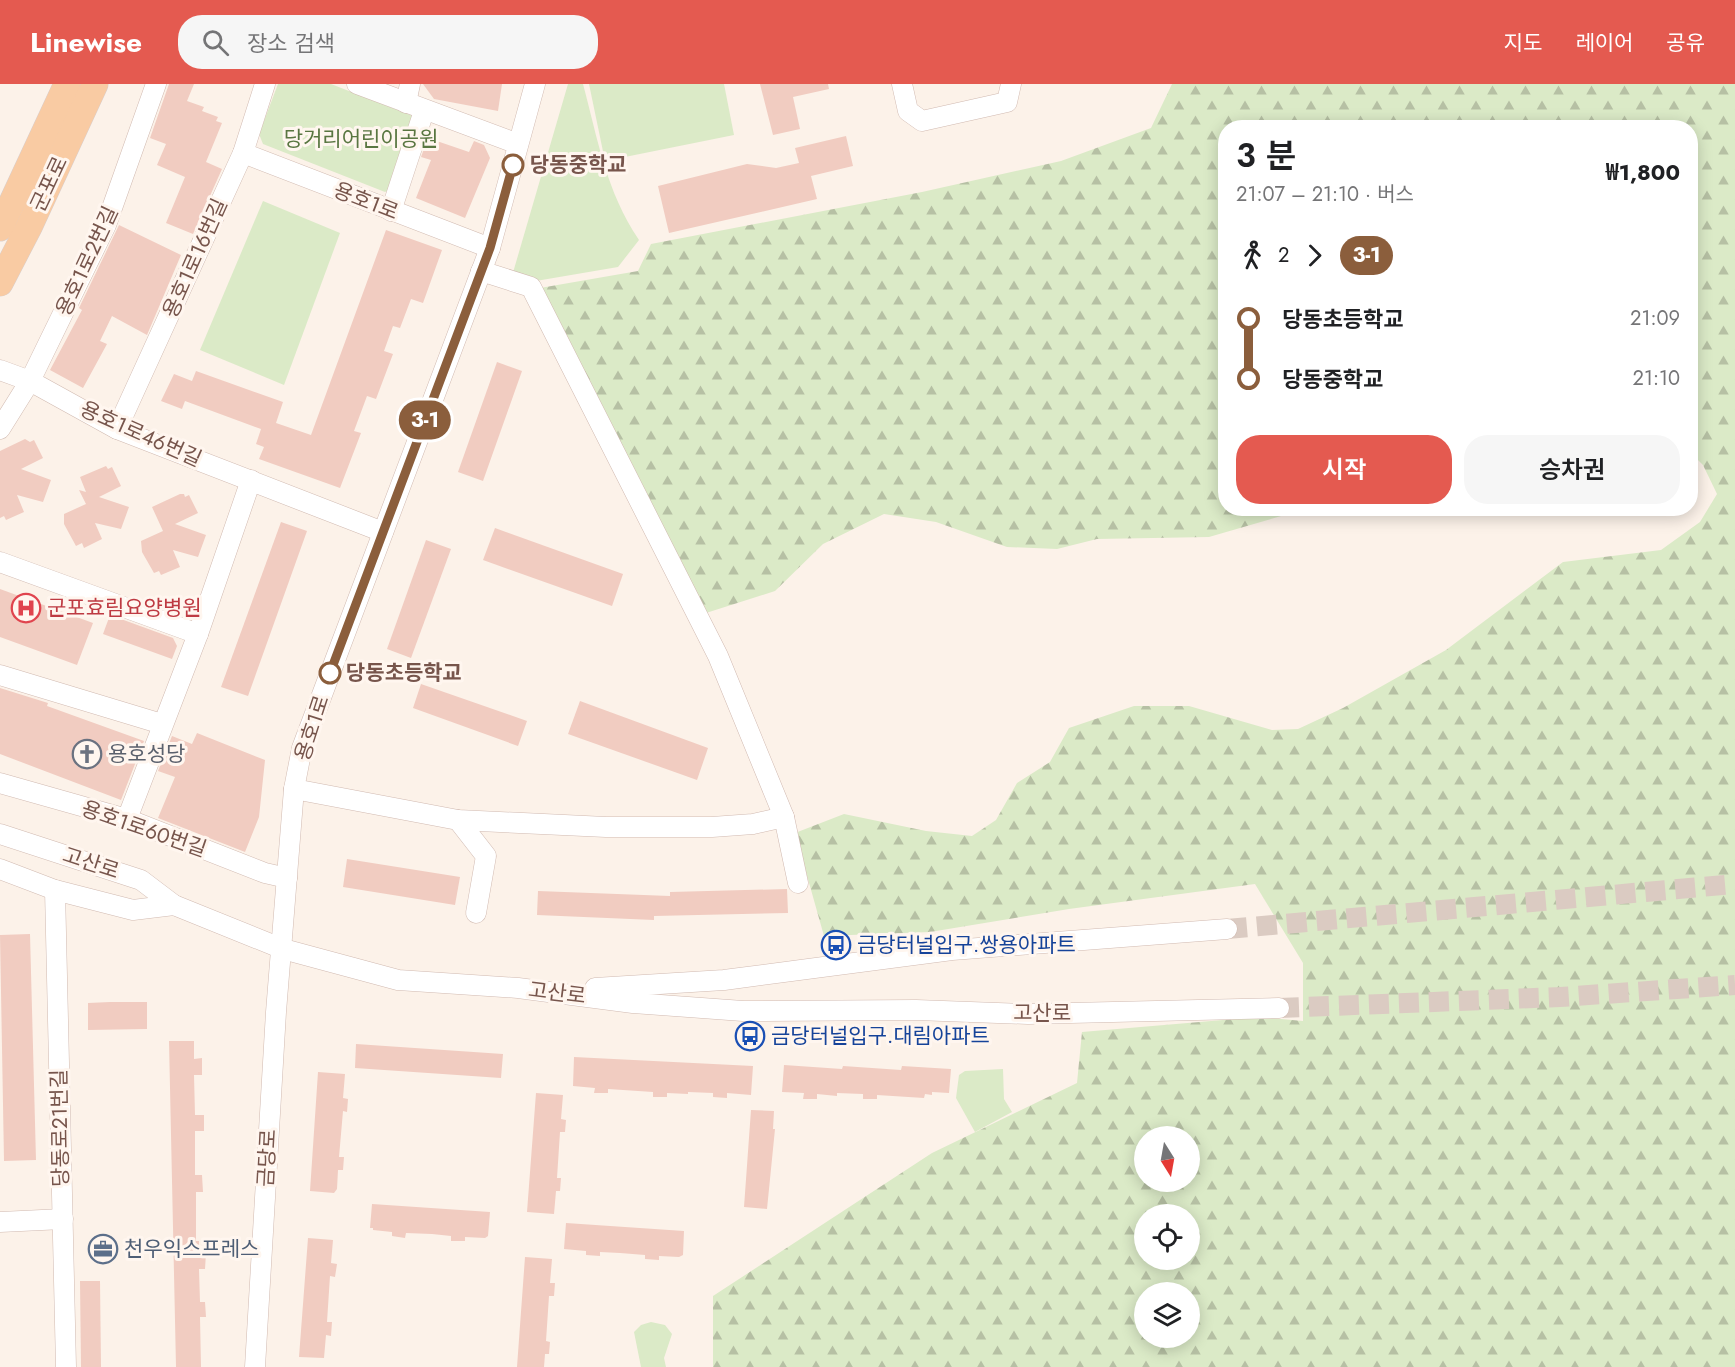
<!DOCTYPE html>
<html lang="ko">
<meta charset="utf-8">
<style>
:root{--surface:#fff;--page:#f6f6f6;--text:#202124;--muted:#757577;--accent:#e45a50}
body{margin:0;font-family:Jost,"Noto Sans KR",sans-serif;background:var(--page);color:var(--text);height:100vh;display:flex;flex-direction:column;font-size:22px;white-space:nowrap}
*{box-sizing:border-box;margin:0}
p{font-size:20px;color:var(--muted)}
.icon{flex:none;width:33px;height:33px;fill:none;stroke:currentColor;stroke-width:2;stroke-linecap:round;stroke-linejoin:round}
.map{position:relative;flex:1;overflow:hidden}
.sheet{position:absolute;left:1218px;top:36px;width:480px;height:396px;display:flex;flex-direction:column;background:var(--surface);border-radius:24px;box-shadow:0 3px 15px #0003}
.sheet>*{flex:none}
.badge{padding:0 12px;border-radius:20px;font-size:21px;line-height:39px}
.needle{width:39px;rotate:169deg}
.fabs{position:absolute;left:1134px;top:1042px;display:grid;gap:12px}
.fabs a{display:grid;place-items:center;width:66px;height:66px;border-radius:50%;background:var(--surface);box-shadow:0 3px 15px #0003;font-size:30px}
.map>.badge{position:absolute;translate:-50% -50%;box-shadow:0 0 0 3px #fff}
.legs{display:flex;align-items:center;gap:9px;height:66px;padding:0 18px;font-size:20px}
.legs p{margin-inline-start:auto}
.summary{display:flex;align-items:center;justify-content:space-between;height:102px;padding:0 18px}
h1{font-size:33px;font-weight:600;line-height:45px}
.cta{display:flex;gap:12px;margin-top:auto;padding:12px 18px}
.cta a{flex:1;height:69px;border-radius:24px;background:var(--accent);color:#fff;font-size:24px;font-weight:600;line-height:69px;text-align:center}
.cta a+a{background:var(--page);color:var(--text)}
ul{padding:0 18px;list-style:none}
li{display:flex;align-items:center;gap:21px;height:60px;font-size:22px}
li i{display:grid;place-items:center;width:9px;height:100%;margin:0 8px;background:currentColor}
li i::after{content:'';width:15px;height:15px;margin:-8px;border:4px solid;border-radius:50%;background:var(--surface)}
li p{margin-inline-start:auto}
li:first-child i{background:linear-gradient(#0000 50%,currentColor 0)}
li:last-child i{background:linear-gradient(currentColor 50%,#0000 0)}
header{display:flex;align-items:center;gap:36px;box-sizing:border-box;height:84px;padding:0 30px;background:var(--accent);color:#fff}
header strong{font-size:28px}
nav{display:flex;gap:33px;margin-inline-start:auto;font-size:21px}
.search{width:420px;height:54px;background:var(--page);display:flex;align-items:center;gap:15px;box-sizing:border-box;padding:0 21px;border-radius:24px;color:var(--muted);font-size:22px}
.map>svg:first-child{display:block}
.forest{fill:url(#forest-firs);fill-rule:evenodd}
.park{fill:#dbeac7}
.building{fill:#f1ccc1}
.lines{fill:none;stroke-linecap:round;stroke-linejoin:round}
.minor-tunnel{stroke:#dbcbc2;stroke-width:20;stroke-dasharray:20 10;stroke-linecap:butt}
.minor-casing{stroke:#d1bab1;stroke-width:21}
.major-casing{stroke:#d9cfcd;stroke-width:27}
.minor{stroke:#fff;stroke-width:20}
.major{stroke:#f9cba3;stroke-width:26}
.line-1-casing{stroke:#fff;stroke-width:14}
.line-1{stroke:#8b5e3c;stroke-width:9}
.stop-1-dot{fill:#fff;stroke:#8b5e3c;stroke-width:3}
.labels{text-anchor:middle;stroke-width:6;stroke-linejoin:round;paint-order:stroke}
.park-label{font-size:21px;fill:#597641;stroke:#fff6ef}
.stop-label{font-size:21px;font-weight:bold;fill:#77554c;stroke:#fff6ef;text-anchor:start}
.street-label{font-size:21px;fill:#77554c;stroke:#fff6ef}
.health-label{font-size:21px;fill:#be3a42;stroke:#fff6ef;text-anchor:start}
.worship-label{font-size:21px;fill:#5b616d;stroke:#fff6ef;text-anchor:start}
.transit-label{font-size:21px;fill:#164399;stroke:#fff6ef;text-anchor:start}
.service-label{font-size:21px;fill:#4e5e75;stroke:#fff6ef;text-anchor:start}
</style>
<header>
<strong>Linewise</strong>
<div class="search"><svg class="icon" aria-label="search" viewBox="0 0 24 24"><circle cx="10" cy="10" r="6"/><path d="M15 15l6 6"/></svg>장소 검색</div>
<nav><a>지도</a><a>레이어</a><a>공유</a></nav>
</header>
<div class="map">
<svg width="1735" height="1283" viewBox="0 0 1735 1283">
<defs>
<pattern id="forest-firs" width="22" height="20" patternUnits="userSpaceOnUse" patternTransform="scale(1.5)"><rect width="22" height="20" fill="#dbeac7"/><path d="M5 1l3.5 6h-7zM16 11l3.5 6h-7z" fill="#b6c0a4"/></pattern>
</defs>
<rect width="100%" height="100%" fill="#fcf2e9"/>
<path class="forest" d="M1172,0H1735V1283H713V1212L932,1069L1077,999L1082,948L1258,933L1303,937V879L1255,800L1069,825L930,848L824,852L795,749L844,730L926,747L972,752L996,736L1017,699L1050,678L1069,644L1134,622H1189L1272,646L1298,645L1343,624L1446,566L1563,478L1661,466L1700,438L1717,410L1703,381L1691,369L1690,44H1226V424L1305,425L1209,453L1097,455L1057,465L1007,463L936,438L884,430L823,460L775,507L706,529L540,204L638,187L651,160L922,108L1061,77L1151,44ZM1144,1053H1190V1098H1144ZM1144,1131H1190V1176H1144ZM1144,1209H1190V1254H1144Z"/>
<g class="park">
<path d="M278,0H331L413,32L392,104L385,108L263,60L259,50Z"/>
<path d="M568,0H583C598,56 606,107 639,156L618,183L530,198L512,192Z"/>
<path d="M589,0H724L734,51L605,77Z"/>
<path d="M263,117L340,149L284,301L200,266Z"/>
<path d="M1003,985L1004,1015L1012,1028L975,1048L956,1014L959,991L965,987Z"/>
<path d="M651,1238L665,1241L672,1250L664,1274L666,1283H641L634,1248L641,1241Z"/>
</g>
<g class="building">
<path d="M169,0H194L187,17L204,23L202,27L218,33L216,37L222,39L206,78L222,85L193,150L166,139L185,93L157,81L166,60L150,54Z"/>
<path d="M423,0H502L498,27L434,15Z"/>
<path d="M760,0H828L829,5L793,13L800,45L773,51Z"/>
<path d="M846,52L853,82L811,92L817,115L669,149L658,102L747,80L776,84L799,79L795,64Z"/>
<path d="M428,54L469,68L474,57L484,61L490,74L465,134L416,114L431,76L421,73Z"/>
<path d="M119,141L181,171L147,251L112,232L100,257L107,260L83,304L50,286L82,226L79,224Z"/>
<path d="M386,146L442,166L423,219L411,215L400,244L393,242L384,267L393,270L376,315L367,312L354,347L361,349L340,404L259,375L264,363L256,360L261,345L185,317L182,325L161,317L174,290L192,297L196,287L283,318L276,339L311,351Z"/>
<path d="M497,278L522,287L483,397L458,388Z"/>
<path d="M25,355L30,358L34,356L43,374L21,385L51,396L43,418L17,411L24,428L6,436L4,432L0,434V367Z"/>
<path d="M106,382L108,385L112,383L121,402L99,413L129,423L121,445L95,439L102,455L84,464L82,459L76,462L64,440V430L86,420L79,406L86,408L80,393Z"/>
<path d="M180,410H184L185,413L189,411L198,429L175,440L206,451L198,473L173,466L180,483L161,491L159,487L154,489L142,468L141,457L163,447L152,423Z"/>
<path d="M281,438L307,447L248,612L221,603Z"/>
<path d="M495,444L623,490L612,522L483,476Z"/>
<path d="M426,456L451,465L411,574L387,565Z"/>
<path d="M0,505L93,539L77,581L0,553Z"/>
<path d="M110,531L173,554L177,562L172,575L103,550Z"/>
<path d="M421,600L527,637L518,662L413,624Z"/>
<path d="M0,604L48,619L47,622L144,657L121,716L0,670Z"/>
<path d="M580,617L708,664L697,696L568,650Z"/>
<path d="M197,649L265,676L259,733L245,768L158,734L175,693L158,687L172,652L192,660Z"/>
<path d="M347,775L460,793L455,821L343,803Z"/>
<path d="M787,805L788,829L654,832V836L537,831L538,807L670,812V808Z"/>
<path d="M30,850L36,1076L4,1077L0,851Z"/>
<path d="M110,918H147V945L88,946V919Z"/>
<path d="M169,957H194V975L202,974V991H194L195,1031H204V1047H195V1091H202L203,1108H196V1157H199V1169H206L205,1185H199L200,1218H205L206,1233H200L201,1283H176Z"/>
<path d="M356,960L503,970L501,994L355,984Z"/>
<path d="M574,973L753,982L751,1011L727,1009V1014L713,1013V1009L688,1008V1010L667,1009V1013H653V1008L608,1005V1009H594L595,1004L573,1002Z"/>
<path d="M784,981L842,985L843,982L901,986L902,982L951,985L949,1009L932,1008V1011L925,1010L924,1014L877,1011V1015H863V1010L837,1009V1012L817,1010V1015H803L804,1009L782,1008Z"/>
<path d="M318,988L345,990L343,1014L348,1015L347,1028L343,1027L339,1073H344L343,1086H338L337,1105L334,1109L310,1107Z"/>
<path d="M536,1009L563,1011L561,1035L566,1036L565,1048H560L557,1094H561L560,1107H556L554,1130L527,1128Z"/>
<path d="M751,1026L774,1027L773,1045H775L767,1125L744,1123Z"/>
<path d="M372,1120L490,1128L488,1152L485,1154L465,1153V1157H451V1152L432,1150L406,1149L405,1154L392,1152V1148L373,1146V1144H370Z"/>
<path d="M566,1139L684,1147L683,1171L679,1173L659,1172V1176L645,1175V1171L620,1169L600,1168V1172L586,1171V1167L564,1165Z"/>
<path d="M308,1154L333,1156L331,1179L337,1180L335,1193L330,1192L327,1238H332L331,1252L326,1251L324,1274L299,1273Z"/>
<path d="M525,1173L552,1175L550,1199H555L554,1212H549L546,1257L550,1258L549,1270H545L544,1283H517Z"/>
<path d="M80,1197H100L101,1283H81Z"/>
</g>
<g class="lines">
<g class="minor-tunnel">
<path d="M1227,845L1735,800"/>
<path d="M1279,924L1560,913L1735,901"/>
</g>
<g class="minor-casing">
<g id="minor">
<path d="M357,0L518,60"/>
<path d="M902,0L908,27L922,37L1007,18L1011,0"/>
<path d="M406,19L410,0"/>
<path d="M243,69L490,164"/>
<path d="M391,127L424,27"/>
<path d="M481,187L531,203L718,572L784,733L798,799"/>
<path d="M0,286L30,297L117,345L383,448"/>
<path d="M0,345L30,297L106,141L156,0"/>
<path d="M117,345L243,69L265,0"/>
<path d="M0,478L198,550"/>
<path d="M0,591L162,640"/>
<path d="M0,699L127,735L265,789L287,794"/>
<path d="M294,705L458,736L606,743H712L753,740L784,733"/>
<path d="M127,735L198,550L251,396"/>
<path d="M458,736L486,772L476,829"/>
<path d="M0,750L141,796L174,821L283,865L398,896L518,904L633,919L743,927L916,926L1028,930L1279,924"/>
<path d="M0,785L55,806L133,826L174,821"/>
<path d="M55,806L66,1283"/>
<path d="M595,904L724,896L952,866L1227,845"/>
<path d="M0,1138L63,1135"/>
<path d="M255,1283L276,928L294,705L302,664L490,164L535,0"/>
</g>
</g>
<g class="major-casing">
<g id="major">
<path d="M0,144L67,0"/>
<path d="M0,199L29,143L95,0"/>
</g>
</g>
<use href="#minor" class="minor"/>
<use href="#major" class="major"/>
</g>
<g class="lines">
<g class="line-1-casing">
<path id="line-1" d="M330,589L490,164L513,81"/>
</g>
<use href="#line-1" class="line-1"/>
</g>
<defs>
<g id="hospital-ring" transform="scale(1.5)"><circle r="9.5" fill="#fff6ef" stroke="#e0444e" stroke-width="1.5"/><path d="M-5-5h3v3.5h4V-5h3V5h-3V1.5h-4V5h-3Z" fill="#e0444e"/></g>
<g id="church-ring" transform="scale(1.5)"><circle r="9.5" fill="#fff6ef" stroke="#6b7280" stroke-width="1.5"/><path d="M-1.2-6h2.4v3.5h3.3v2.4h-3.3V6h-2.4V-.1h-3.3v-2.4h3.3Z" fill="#6b7280"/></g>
<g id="bus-ring" transform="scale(1.5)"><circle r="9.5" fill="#fff6ef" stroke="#1a4fb4" stroke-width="1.5"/><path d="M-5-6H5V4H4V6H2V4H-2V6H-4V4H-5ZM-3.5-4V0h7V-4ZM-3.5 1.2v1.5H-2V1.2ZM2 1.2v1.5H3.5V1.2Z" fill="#1a4fb4"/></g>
<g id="office-ring" transform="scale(1.5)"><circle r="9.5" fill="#fff6ef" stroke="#5c6f8a" stroke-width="1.5"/><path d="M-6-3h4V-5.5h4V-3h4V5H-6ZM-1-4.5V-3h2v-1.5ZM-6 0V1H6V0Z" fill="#5c6f8a"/></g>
</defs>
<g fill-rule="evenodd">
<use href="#hospital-ring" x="26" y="524"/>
<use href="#church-ring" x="87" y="670"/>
<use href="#bus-ring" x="836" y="861"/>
<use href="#bus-ring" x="750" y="952"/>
<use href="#office-ring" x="103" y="1165"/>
</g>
<g class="stop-1-dot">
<circle cx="513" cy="81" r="10"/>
<circle cx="330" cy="589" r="10"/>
</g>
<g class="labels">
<g class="park-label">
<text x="361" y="62">당거리어린이공원</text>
</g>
<g class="stop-label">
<text x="530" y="88">당동중학교</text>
<text x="346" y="596">당동초등학교</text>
</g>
<g class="street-label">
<text transform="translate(49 100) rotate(-65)" y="7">군포로</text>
<text transform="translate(366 117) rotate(21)" y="7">용호1로</text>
<text transform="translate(195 174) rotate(-66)" y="7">용호1로16번길</text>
<text transform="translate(87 177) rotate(-65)" y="7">용호1로2번길</text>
<text transform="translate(141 350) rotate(24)" y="7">용호1로46번길</text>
<text transform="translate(312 644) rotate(-72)" y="7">용호1로</text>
<text transform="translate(144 745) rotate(19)" y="7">용호1로60번길</text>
<text transform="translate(91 779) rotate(18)" y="7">고산로</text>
<text transform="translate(557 909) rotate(7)" y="7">고산로</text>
<text x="1042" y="936">고산로</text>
<text transform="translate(60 1044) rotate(-91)" y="7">당동로21번길</text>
<text transform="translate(267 1074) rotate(-87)" y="7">금당로</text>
</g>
<g class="health-label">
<text x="47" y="531">군포효림요양병원</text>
</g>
<g class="worship-label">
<text x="108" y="677">용호성당</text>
</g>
<g class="transit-label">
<text x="857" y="868">금당터널입구.쌍용아파트</text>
<text x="771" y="959">금당터널입구.대림아파트</text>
</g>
<g class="service-label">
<text x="124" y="1172">천우익스프레스</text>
</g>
</g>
</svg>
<div class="fabs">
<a><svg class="needle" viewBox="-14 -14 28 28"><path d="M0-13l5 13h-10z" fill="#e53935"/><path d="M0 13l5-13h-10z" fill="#757577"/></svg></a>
<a><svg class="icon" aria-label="locate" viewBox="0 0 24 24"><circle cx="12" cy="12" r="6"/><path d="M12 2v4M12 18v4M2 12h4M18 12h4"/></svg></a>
<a><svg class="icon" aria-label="layers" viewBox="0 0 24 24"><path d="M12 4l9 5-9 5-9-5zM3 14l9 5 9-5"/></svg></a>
</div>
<b class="badge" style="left:425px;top:336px;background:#8b5e3c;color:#fff">3-1</b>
<section class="sheet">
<div class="summary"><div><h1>3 분</h1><p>21:07 – 21:10 · 버스</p></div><b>₩1,800</b></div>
<div class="legs"><svg class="icon" aria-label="walk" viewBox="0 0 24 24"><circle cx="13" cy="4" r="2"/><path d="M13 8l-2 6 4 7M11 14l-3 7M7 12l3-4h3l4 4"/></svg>2<svg class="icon" aria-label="forward" viewBox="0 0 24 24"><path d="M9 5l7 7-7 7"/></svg><b class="badge" style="background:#8b5e3c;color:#fff">3-1</b></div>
<ul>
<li><i style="color:#8b5e3c"></i><b>당동초등학교</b><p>21:09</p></li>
<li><i style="color:#8b5e3c"></i><b>당동중학교</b><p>21:10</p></li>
</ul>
<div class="cta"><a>시작</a><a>승차권</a></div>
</section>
</div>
